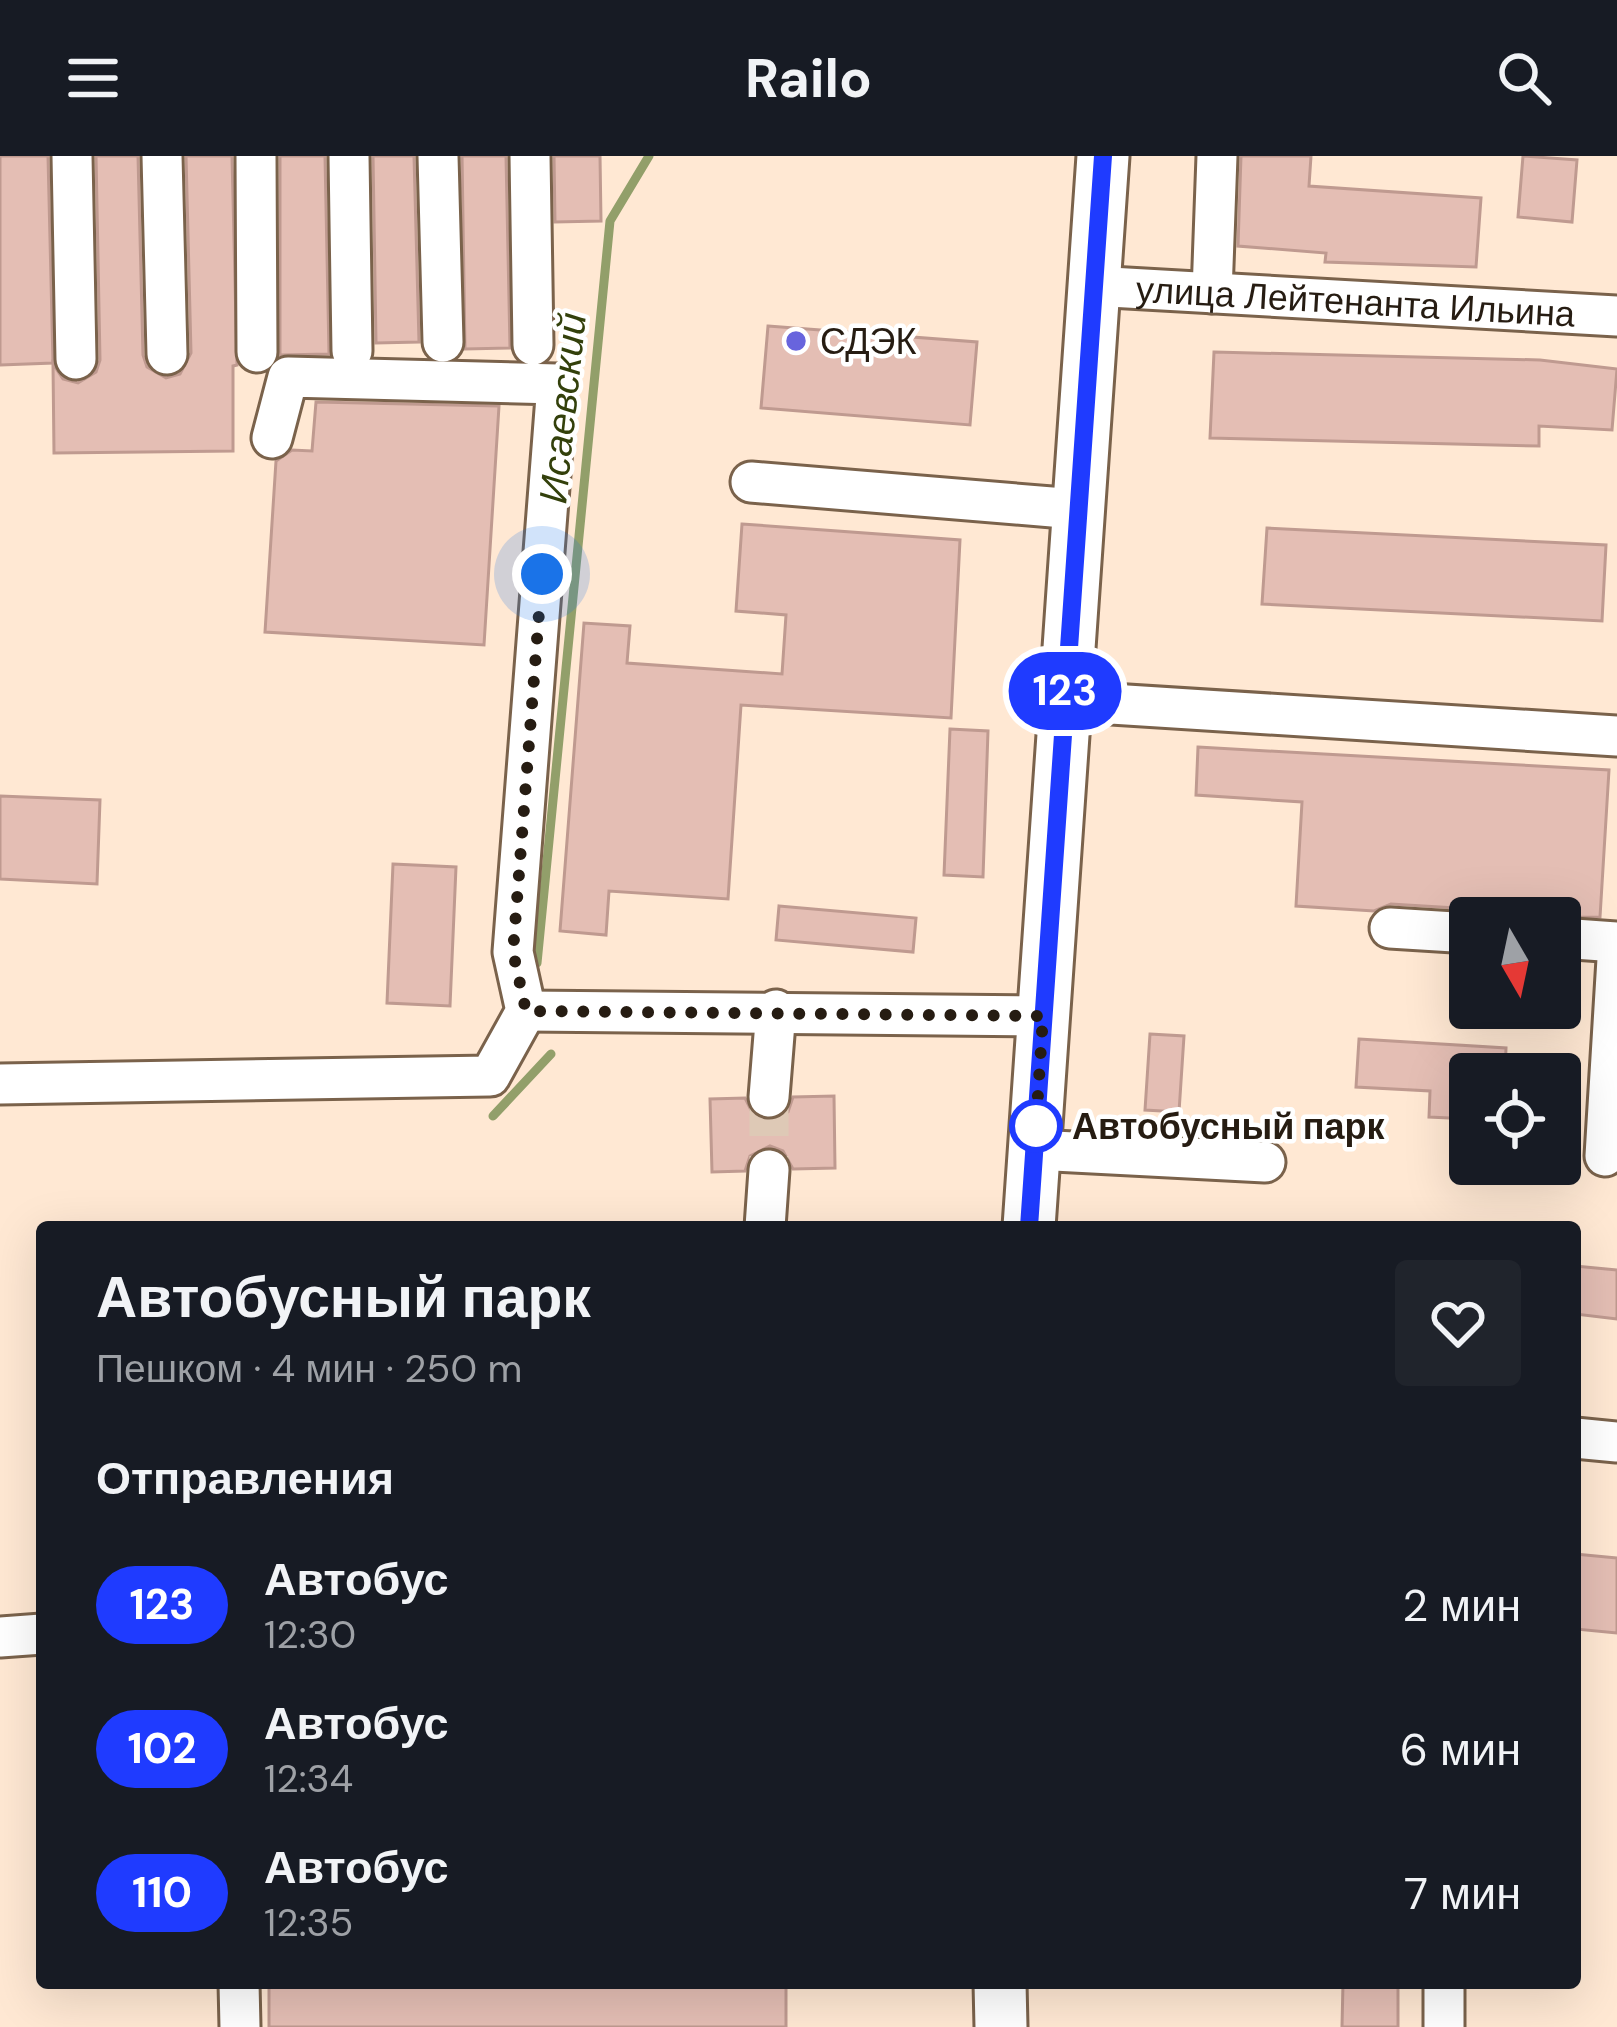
<!DOCTYPE html>
<html lang="ru">
<meta charset="utf-8">
<style>
:root{--surface:#171b24;--page:#20242c;--text:#f1f3f6;--muted:#9ea1a6}
body{margin:0;font-family:"DM Sans",sans-serif;background:var(--page);color:var(--text);height:100vh;display:flex;flex-direction:column;font-size:45px;white-space:nowrap}
*{box-sizing:border-box;margin:0}
p{font-size:39px;color:var(--muted)}
.icon{flex:none;width:66px;height:66px;fill:none;stroke:currentColor;stroke-width:2;stroke-linecap:round;stroke-linejoin:round}
.map{position:relative;flex:1;overflow:hidden}
.panel{position:absolute;left:36px;top:1065px;width:1545px;height:768px;display:flex;flex-direction:column;background:var(--surface);border-radius:12px;box-shadow:0 12px 48px #0002}
.panel>*{flex:none}
.badge{padding:0 24px;border-radius:39px;font-size:42px;line-height:78px}
.needle{width:78px;rotate:171deg}
.controls{position:absolute;left:1449px;top:741px;display:grid;gap:24px}
.controls a{display:grid;place-items:center;width:132px;height:132px;border-radius:12px;background:var(--surface);box-shadow:0 12px 48px #0002;font-size:60px}
.you{position:absolute;width:60px;height:60px;margin:-30px;border:9px solid #fff;border-radius:50%;background:#1a73e8;box-shadow:0 0 0 18px #1a73e833}
.map>.badge{position:absolute;translate:-50% -50%;box-shadow:0 0 0 6px #fff}
h2{padding:0 60px;font-size:45px;line-height:108px}
.round{display:grid;place-items:center;flex:none;width:126px;height:126px;border-radius:12px;background:var(--page)}
.overview{display:flex;align-items:center;justify-content:space-between;height:204px;padding:0 60px}
h1{font-size:57px;font-weight:700;line-height:90px}
ul{padding:0;list-style:none}
li{display:flex;align-items:center;gap:36px;height:144px;padding:0 60px}
li div{flex:1}
li b{display:block;font-size:45px}
li em{font-style:normal}
li .badge{min-width:132px;font-weight:700;text-align:center}
header{display:flex;justify-content:space-between;align-items:center;height:156px;padding:0 60px;background:var(--surface);font-size:54px;font-weight:700}
.map>svg:first-child{display:block}
.lines{fill:none;stroke-linecap:round;stroke-linejoin:round}
.stream{stroke:#929f6a;stroke-width:9}
.building{fill:#e4beb4;stroke:#bf9a90;stroke-width:3}
.minor-tunnel{stroke:#dec9b6;stroke-width:39;stroke-dasharray:39 20;stroke-linecap:butt}
.minor-casing{stroke:#7a624b;stroke-width:45}
.major-casing{stroke:#7a624b;stroke-width:57}
.minor{stroke:#fff;stroke-width:39}
.major{stroke:#fff;stroke-width:51}
.line-casing{stroke:#fff;stroke-width:27}
.line{stroke:#1f3bff;stroke-width:18}
.walk{stroke:#261c12;stroke-width:12;stroke-dasharray:0 21.6}
.poi-dot{fill:#6864dd;stroke:#fff;stroke-width:4.5}
.stop-dot{fill:#fff;stroke:#1f3bff;stroke-width:6}
.labels{text-anchor:middle;stroke-width:9;stroke-linejoin:round;paint-order:stroke}
.street-label{font-size:36px;fill:#261c12;stroke:#fff}
.poi-label{font-size:36px;fill:#261c12;stroke:#fff;text-anchor:start}
.stop-label{font-size:36px;font-weight:bold;fill:#261c12;stroke:#fff;text-anchor:start}
.water-label{font-size:39px;font-style:italic;fill:#33400b;stroke:#fff}
</style>
<header><svg class="icon" aria-label="menu" viewBox="0 0 24 24"><path d="M4 6h16M4 12h16M4 18h16"/></svg>Railo<svg class="icon" aria-label="search" viewBox="0 0 24 24"><circle cx="10" cy="10" r="6"/><path d="M15 15l6 6"/></svg></header>
<div class="map">
<svg width="1617" height="1871" viewBox="0 0 1617 1871">
<rect width="100%" height="100%" fill="#ffe8d3"/>
<g class="lines">
<g class="stream">
<path d="M537,807L610,65L649,0"/>
<path d="M493,960L551,898"/>
</g>
</g>
<g class="building">
<path d="M0,0H48L53,207L0,209Z"/>
<path d="M96,0H138L143,199L147,211L166,222L180,218L191,197L186,0H232L237,209L233,210V295L54,297L53,208L63,223L78,227L96,216L100,204Z"/>
<path d="M280,0H325L329,198L280,199Z"/>
<path d="M373,0H414L419,186L376,187Z"/>
<path d="M462,0H506L510,192L465,193Z"/>
<path d="M554,0H600L601,65L555,66Z"/>
<path d="M1241,0H1311L1309,30L1481,42L1476,111L1325,106L1326,97L1238,90Z"/>
<path d="M1523,0L1577,4L1572,66L1518,61Z"/>
<path d="M768,170L977,186L970,269L761,252Z"/>
<path d="M1214,196L1540,204L1617,213L1612,274L1539,270V290L1210,282Z"/>
<path d="M316,246L499,250L484,489L265,476L276,305L292,294L312,295Z"/>
<path d="M742,368L960,384L951,562L741,549L728,743L609,735L606,779L560,775L584,467L630,470L627,507L782,518L786,459L736,455Z"/>
<path d="M1267,372L1606,389L1602,465L1262,448Z"/>
<path d="M950,573L988,575L983,721L944,719Z"/>
<path d="M1198,591L1609,614L1600,761L1487,762L1472,753L1391,748L1374,755L1296,750L1302,646L1196,639Z"/>
<path d="M0,640L100,644L97,728L0,723Z"/>
<path d="M393,708L456,711L450,850L387,847Z"/>
<path d="M779,750L916,762L913,796L776,784Z"/>
<path d="M1150,878L1184,880L1179,956L1145,954Z"/>
<path d="M1359,883L1506,892L1505,918H1470V963L1429,961L1430,935L1356,931Z"/>
<path d="M834,940L835,1012L793,1013L783,995L770,990L750,1000L745,1015L712,1016L710,943L745,942L754,960L768,965L788,956L793,941Z"/>
<path d="M1575,1110L1617,1114V1163L1575,1158Z"/>
<path d="M1575,1398L1617,1402V1477L1575,1473Z"/>
<rect x="269" y="1827" width="517" height="44"/>
<path d="M1343,1827H1398V1871H1342Z"/>
</g>
<g class="lines">
<path class="minor-tunnel" d="M769,941V1014"/>
<g class="minor-casing">
<g id="minor">
<path d="M72,0L76,203"/>
<path d="M162,0L167,198"/>
<path d="M256,0L257,196"/>
<path d="M349,0L352,195"/>
<path d="M438,0L443,186"/>
<path d="M530,0L533,189"/>
<path id="s1" d="M1092,130L1617,160"/>
<path d="M1212,137L1217,0"/>
<path d="M751,326L1076,353"/>
<path d="M1064,545L1617,580"/>
<path d="M1390,772L1470,777"/>
<path d="M1560,782L1617,786"/>
<path d="M526,855L1043,860"/>
<path d="M0,928L490,920L526,855L513,796L557,228L288,221L272,282"/>
<path d="M769,941L776,854"/>
<path d="M1035,994L1265,1006"/>
<path d="M1605,1000L1617,803"/>
<path d="M765,1071L769,1014"/>
<path d="M1575,1282L1617,1286"/>
<path d="M0,1481L42,1478"/>
<path d="M239,1827L240,1871"/>
<path d="M1444,1827V1871"/>
</g>
</g>
<g class="major-casing">
<g id="major">
<path d="M1029,1071L1103,0"/>
<path d="M1000,1827L1001,1871"/>
</g>
</g>
<use href="#minor" class="minor"/>
<use href="#major" class="major"/>
</g>
<g class="lines">
<g class="line-casing">
<path id="line" d="M1029,1071L1103,0"/>
</g>
<use href="#line" class="line"/>
<path class="walk" d="M542,418L513,796L526,855L1043,860L1036,970"/>
</g>
<circle class="poi-dot" cx="796" cy="185" r="12"/>
<circle class="stop-dot" cx="1036" cy="970" r="24"/>
<g class="labels">
<g class="street-label">
<text dy="13" stroke="none"><textPath href="#s1" startOffset="264">улица Лейтенанта Ильина</textPath></text>
</g>
<g class="poi-label">
<text x="820" y="198">СДЭК</text>
</g>
<g class="stop-label">
<text x="1072" y="983">Автобусный парк</text>
</g>
<g class="water-label">
<text transform="translate(562 252) rotate(-84)" y="14">Исаевский</text>
</g>
</g>
</svg>
<div class="controls">
<a><svg class="needle" viewBox="-14 -14 28 28"><path d="M0-13l5 13h-10z" fill="#e53935"/><path d="M0 13l5-13h-10z" fill="#9ea1a6"/></svg></a>
<a><svg class="icon" aria-label="locate" viewBox="0 0 24 24"><circle cx="12" cy="12" r="6"/><path d="M12 2v4M12 18v4M2 12h4M18 12h4"/></svg></a>
</div>
<div class="you" style="left:542px;top:418px"></div>
<b class="badge" style="left:1065px;top:535px;background:#1f3bff;color:#fff">123</b>
<section class="panel">
<div class="overview"><div><h1>Автобусный парк</h1><p>Пешком · 4 мин · 250 m</p></div><a class="round"><svg class="icon" aria-label="heart" viewBox="0 0 24 24"><path d="M12 20l-8-8c-3-5 5-10 8-4 3-6 11-1 8 4z"/></svg></a></div>
<h2>Отправления</h2>
<ul>
<li><span class="badge" style="background:#1f3bff;color:#fff">123</span><div><b>Автобус</b><p>12:30</p></div><em>2 мин</em></li>
<li><span class="badge" style="background:#1f3bff;color:#fff">102</span><div><b>Автобус</b><p>12:34</p></div><em>6 мин</em></li>
<li><span class="badge" style="background:#1f3bff;color:#fff">110</span><div><b>Автобус</b><p>12:35</p></div><em>7 мин</em></li>
</ul>
</section>
</div>
